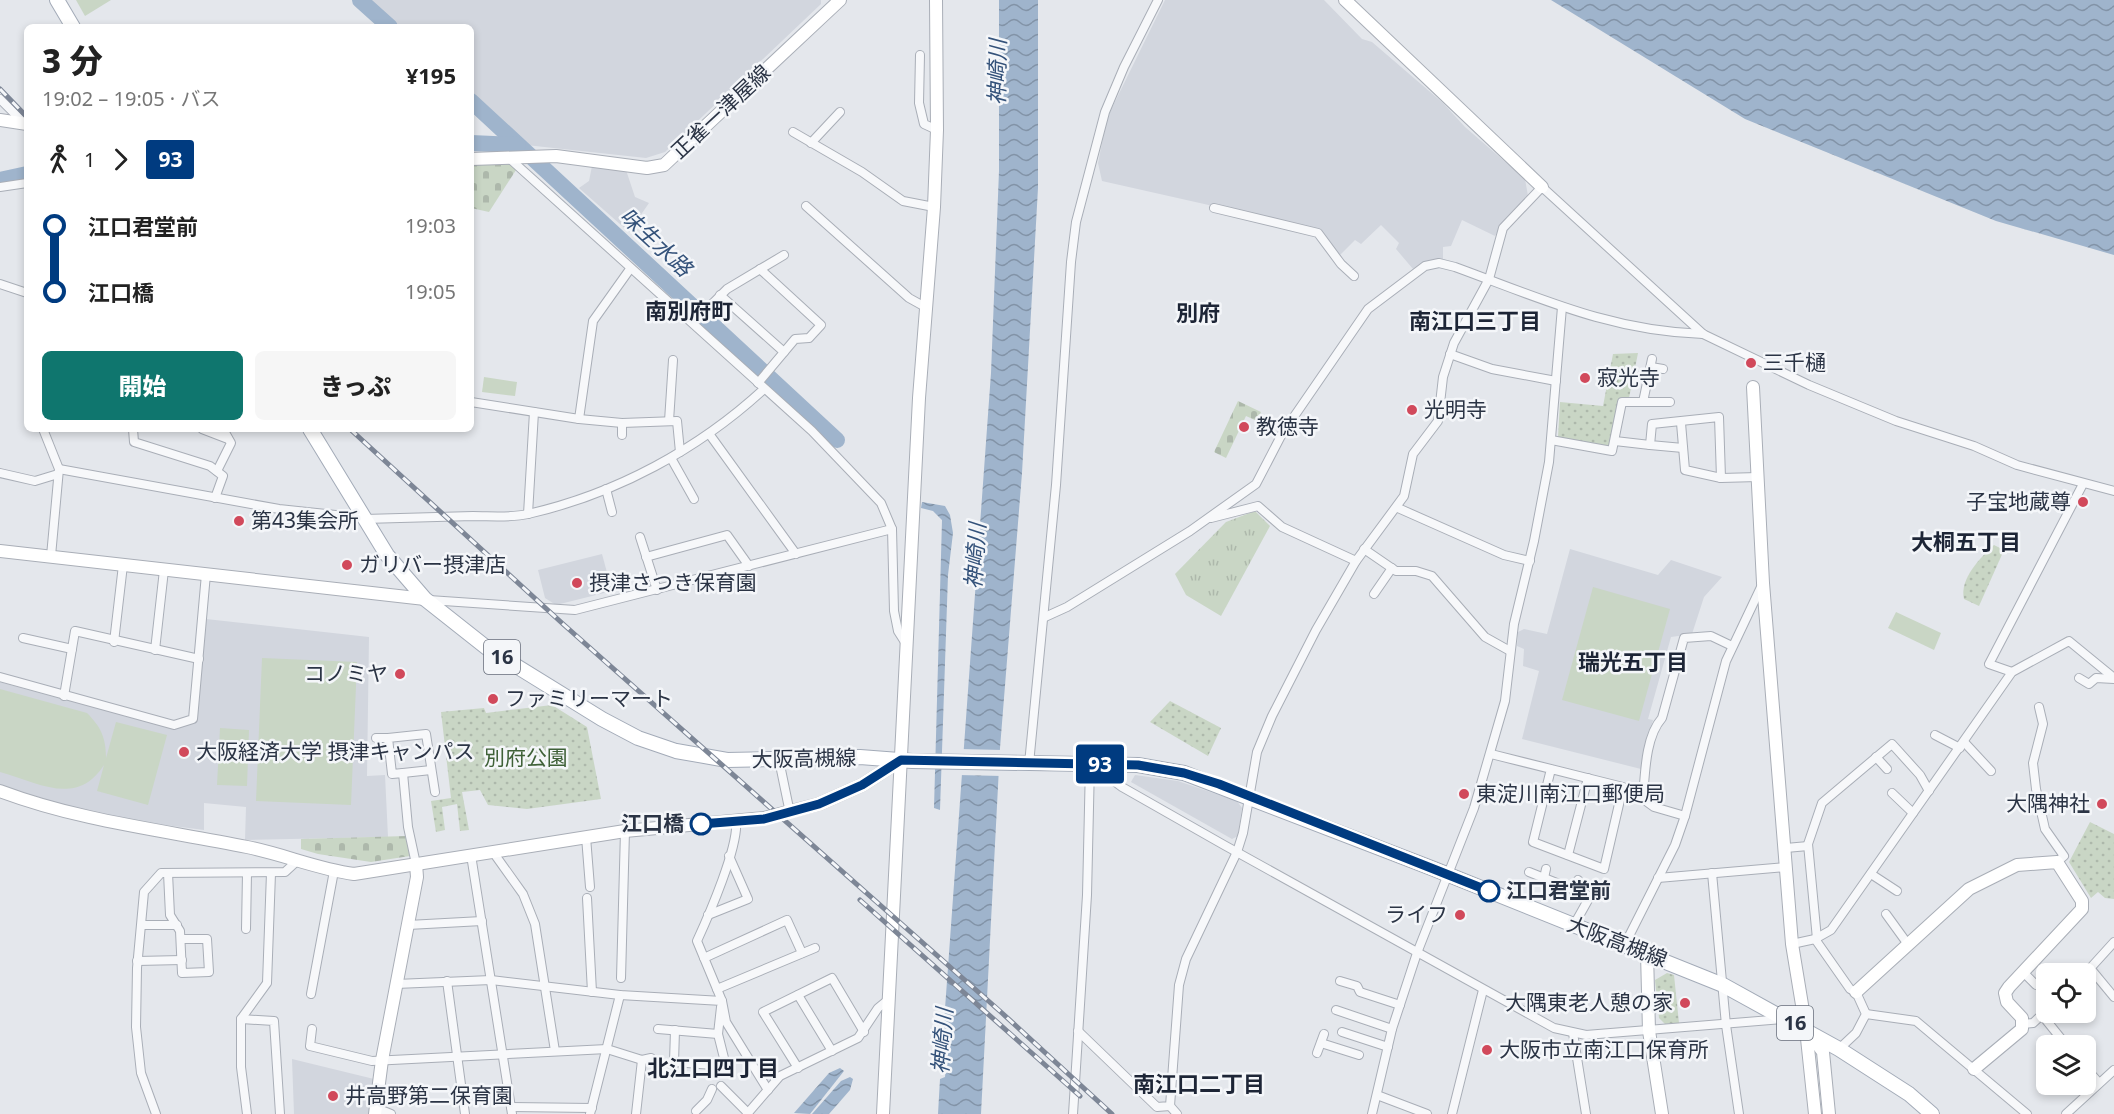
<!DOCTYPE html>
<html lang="ja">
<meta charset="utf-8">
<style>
:root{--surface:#fff;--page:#f6f6f6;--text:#222;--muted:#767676;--accent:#0f766e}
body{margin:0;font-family:"Noto Sans","Noto Sans JP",sans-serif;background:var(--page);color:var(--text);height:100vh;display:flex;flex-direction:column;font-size:22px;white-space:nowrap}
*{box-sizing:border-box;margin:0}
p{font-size:20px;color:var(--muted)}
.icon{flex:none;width:33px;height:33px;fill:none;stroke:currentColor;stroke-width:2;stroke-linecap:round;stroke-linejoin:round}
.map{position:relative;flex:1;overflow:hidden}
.panel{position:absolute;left:24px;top:24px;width:450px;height:408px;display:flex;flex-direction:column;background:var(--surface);border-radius:9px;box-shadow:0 3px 9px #0003}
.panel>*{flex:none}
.badge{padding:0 12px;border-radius:4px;font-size:21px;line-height:39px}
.controls{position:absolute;left:2036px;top:963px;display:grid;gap:12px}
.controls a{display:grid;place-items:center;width:60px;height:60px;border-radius:9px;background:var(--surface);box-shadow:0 3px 9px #0003;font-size:30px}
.map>.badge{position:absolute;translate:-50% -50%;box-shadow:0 0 0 3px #fff}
.legs{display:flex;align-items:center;gap:9px;height:66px;padding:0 18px;font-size:20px}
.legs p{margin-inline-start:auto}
.head{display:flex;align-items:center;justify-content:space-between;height:102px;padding:0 18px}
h1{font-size:33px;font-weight:800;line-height:45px}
.button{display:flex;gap:12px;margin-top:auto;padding:12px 18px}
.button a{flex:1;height:69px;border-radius:9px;background:var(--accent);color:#fff;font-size:24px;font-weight:800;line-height:69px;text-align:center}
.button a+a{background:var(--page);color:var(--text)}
ul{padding:0 18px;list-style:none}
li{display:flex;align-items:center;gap:21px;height:66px;font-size:22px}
li i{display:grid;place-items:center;width:9px;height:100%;margin:0 8px;background:currentColor}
li i::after{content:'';width:15px;height:15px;margin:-8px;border:4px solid;border-radius:50%;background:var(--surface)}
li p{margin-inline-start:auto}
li:first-child i{background:linear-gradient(#0000 50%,currentColor 0)}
li:last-child i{background:linear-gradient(currentColor 50%,#0000 0)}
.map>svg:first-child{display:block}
.built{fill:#d2d6de}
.grass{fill:url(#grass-tufts)}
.cemetery{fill:url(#cemetery-stones)}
.park{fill:url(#park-dots)}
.pitch{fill:#c9d6c5}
.water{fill:url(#water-waves)}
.pier{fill:#e4e7ec}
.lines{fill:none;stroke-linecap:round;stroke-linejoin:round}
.river{stroke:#9fb4cc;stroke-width:16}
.street-casing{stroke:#a9aeb7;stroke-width:10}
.secondary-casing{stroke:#a9aeb7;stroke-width:14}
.primary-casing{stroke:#a3abb8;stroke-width:16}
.street{stroke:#f7f8fa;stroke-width:8}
.secondary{stroke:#fff;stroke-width:12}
.primary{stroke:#fff;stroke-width:14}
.rail-casing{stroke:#7d8696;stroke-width:5}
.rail{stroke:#f4f6f9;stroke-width:3;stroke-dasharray:9;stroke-linecap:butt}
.line-1-casing{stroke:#fff;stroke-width:14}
.line-1{stroke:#003b80;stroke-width:9}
.poi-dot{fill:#d1495b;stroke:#f4f6f9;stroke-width:2}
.stop-1-dot{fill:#fff;stroke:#003b80;stroke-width:3}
.labels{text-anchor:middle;stroke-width:5;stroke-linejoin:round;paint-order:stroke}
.shield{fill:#f4f6f9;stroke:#676e7b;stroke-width:1.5}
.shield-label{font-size:20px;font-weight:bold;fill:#2b3445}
.street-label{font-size:21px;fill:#2b3445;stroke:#f4f6f9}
.poi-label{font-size:21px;fill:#2b3445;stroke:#f4f6f9;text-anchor:start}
.park-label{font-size:21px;fill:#3f6138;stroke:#f4f6f9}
.stop-label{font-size:21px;font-weight:bold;fill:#2b3445;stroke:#f4f6f9;text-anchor:end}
.water-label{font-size:22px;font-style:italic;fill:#34527a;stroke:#f4f6f9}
.neighbourhood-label{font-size:22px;font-weight:bold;fill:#1d2536;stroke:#f4f6f9}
</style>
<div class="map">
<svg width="2114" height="1114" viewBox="0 0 2114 1114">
<defs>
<pattern id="grass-tufts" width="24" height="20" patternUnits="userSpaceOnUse" patternTransform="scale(1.5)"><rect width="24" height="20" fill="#c9d6c5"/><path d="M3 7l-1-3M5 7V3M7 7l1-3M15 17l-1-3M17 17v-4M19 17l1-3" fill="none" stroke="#adb8ab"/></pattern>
<pattern id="cemetery-stones" width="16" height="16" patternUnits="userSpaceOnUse" patternTransform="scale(1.5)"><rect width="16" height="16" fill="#c9d6c5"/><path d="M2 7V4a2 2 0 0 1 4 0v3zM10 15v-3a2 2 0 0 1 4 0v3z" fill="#adb8ab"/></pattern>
<pattern id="park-dots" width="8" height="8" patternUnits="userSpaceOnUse" patternTransform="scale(1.5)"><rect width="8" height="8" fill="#c9d6c5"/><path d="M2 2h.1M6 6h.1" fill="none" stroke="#adb8ab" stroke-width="1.8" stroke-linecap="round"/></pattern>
<pattern id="water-waves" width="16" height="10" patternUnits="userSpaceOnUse" patternTransform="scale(1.5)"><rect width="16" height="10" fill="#9fb4cc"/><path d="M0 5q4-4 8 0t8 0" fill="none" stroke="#8293a7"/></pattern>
</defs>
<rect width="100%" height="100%" fill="#e4e7ec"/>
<g class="built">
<path d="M368,0H821V4L665,152L646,158L526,145L471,95V27H397Z"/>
<path d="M1165,0H1324L1362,39L1372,42L1443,103L1465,127L1525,179L1528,196L1502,224L1495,236L1462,220L1451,246L1443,247V260L1424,262L1413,269L1396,249L1399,243L1381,225L1361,244L1355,240L1340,255L1320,230L1102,181L1098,163L1107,118Z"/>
<path d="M592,166L626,170L635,197L649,203L629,232L579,188L589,181Z"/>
<path d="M1570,549L1658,575L1671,560L1722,577L1704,597L1692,634L1671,637L1648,719L1653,720L1641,769L1522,739L1539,671L1523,666L1524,649L1517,646L1518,632L1524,629L1547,634Z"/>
<path d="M602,554L612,591L556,605L545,598L538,570Z"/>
<path d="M206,619L369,637L367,776L385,775L388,837L245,840L246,807L204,803V830L111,818L45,801L0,786V682L173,729L197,722Z"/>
<path d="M1135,775L1178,781L1237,801L1242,808L1238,836L1232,839L1131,782Z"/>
<path d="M292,1059L374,1079L369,1114H294Z"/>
</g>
<path class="grass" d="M1255,511L1270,526L1221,616L1186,595L1175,574L1226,522Z"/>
<g class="cemetery">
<path d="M509,163L516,170L489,212L471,208V164Z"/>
<path d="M1238,401L1261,412L1257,421L1246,416L1226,458L1214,452Z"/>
<path d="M407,836L410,856L371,862L318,854L301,849V839Z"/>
</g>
<g class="park">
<path d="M1638,353L1629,398L1621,399L1609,447L1558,437L1560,402L1603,406L1613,354Z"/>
<path d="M1994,545L2004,550L1979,606L1964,599C1959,579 1981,557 1994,545Z"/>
<path d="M1170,701L1221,728L1208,756L1150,722Z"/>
<path d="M552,705L587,727L601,799L527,809L488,805L480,790L462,792L469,830L460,831L457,804L442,807L445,830L436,832L431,801L451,798L441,712L484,708L486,713Z"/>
<path d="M2090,822L2114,834V899L2105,898L2098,892L2091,898L2069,862Z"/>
<path d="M1667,973L1674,975L1679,1023L1665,1024L1659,1018L1655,980Z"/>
</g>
<g class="pitch">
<path d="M76,0H111L85,16Z"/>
<path d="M484,377L517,382L515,396L482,392Z"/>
<path d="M1593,587L1670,609L1639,721L1562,700Z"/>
<path d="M1896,612L1941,633L1934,650L1888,628Z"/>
<path d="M262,658L357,662L351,805L256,801Z"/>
<path d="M0,689L87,713C101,727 106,738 106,758L116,722L167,735L148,805L97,791L104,765C77,807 39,783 0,772Z"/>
<path d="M220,728L249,730L247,786L217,785Z"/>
</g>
<g class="water">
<path d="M999,0H1038V188L1022,473L1000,748L981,1114H938L940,1079L945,1077L947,1054L942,1050L991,373L999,171Z"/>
<path d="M1551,0H2114V255L1996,221L1745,119Z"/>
<path d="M922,502L945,506L950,515L953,533L948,575L940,810L934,808L942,520L933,511L921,508Z"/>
<path d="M840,1068L844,1071L810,1114L794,1113L829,1073Z"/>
<path d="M850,1077L853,1079L850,1090L829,1114H812L841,1081Z"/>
</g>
<path class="pier" d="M959,749L1003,750L1002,776L958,775Z"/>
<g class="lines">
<g class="river">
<path d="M360,0L390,27"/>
<path d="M471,101L837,440"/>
<path d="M471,143L518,145"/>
<path d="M0,180L27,174"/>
</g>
<g class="street-casing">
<g id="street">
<path d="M920,55L919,103L924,124L937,130"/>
<path d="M0,99L24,123"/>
<path d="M793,132L862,172L903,201L934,207"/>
<path d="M811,143L840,112"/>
<path d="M509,158L812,431L881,503L892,529L894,611L898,631L905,642"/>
<path d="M0,187L27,183"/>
<path d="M806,206L909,298L927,308"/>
<path d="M1214,208L1318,233L1341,264L1354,276"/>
<path d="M0,284L27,293"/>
<path d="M720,295L784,352"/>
<path d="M693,323L727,289L784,255"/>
<path d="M1450,354L1492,369L1556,381"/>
<path d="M1651,367L1663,369"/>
<path d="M758,383L795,339L809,338L821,325L760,269"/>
<path d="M471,402L579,419L593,321L630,269"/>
<path d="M1643,402L1652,359"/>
<path d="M579,419L622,423L677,421L680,452"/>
<path d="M669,421L673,360"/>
<path d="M622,423V435"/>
<path d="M1681,423L1685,470L1721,478L1758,477"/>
<path d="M43,429L59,469L51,556"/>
<path d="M133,429L134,442L210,466L223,476L215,498"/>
<path d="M202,429L228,439"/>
<path d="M710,435L796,554"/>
<path d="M1551,440L1612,451L1622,402H1670"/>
<path d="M1615,441L1650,445"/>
<path d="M1683,448L1650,445L1652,424L1719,417L1721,478"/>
<path d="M671,458L694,499"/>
<path d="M59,469L279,509L345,516L359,513"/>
<path d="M217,471L231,443L223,429"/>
<path d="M0,473L35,481L58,474"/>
<path d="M606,489L612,512"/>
<path d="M1398,508L1504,555L1530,561"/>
<path d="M528,514L534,412"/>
<path d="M1211,518L1258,506L1282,527L1356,561"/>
<path d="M364,519C400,518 437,517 473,516C491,516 511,518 528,514C616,494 699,449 764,389"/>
<path d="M640,537L657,590"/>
<path d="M1364,549L1396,571H1416L1432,576L1485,637L1510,651"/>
<path d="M646,557L727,535L749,566"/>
<path d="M1374,594L1392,568"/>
<path d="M429,600L575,610L892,529"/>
<path d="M1045,617L1067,607L1190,531L1256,484L1282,434L1368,309L1425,266L1439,263L1455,267C1540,298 1610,331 1703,334"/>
<path d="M23,638L72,649"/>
<path d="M114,642L123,565"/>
<path d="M155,650L164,570"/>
<path d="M2012,672L1989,664L2083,484"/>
<path d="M0,677L174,725L193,719L206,574"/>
<path d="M2079,678L2089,684L2096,678L2114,679"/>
<path d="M64,696L75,631L199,659"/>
<path d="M2039,707L2043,724L2033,763L2036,789L2045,829L2064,856L2057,862"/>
<path d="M1935,735L1960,748"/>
<path d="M376,738H388"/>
<path d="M1964,742L1991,771"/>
<path d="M1491,754L1623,787L1604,869L1533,842L1551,769"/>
<path d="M1876,757L1887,769"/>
<path d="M779,760L790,813"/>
<path d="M1029,764L1056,485L1071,262L1076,222L1105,112L1124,67L1158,0"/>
<path d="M1091,764L1122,787L1224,845L1554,1028L1586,1035L1783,1019"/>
<path d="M403,773L431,770"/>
<path d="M1892,793L1913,813"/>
<path d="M1685,816L1654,807L1643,799C1645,775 1645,737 1662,718L1684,638L1711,636L1732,646"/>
<path d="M736,821C739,846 709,915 697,941L722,1001L726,1022L768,1090"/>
<path d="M586,837L590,887"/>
<path d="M1786,848L1808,846"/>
<path d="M493,852L523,894L535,924L555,1051"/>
<path d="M471,855L512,1114"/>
<path d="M1568,855L1588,778"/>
<path d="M416,864L408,827L403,773L392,774L388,738L426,734L435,792"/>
<path d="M1529,872L1587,895L1588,900L1574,925"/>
<path d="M168,873L170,915L180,931L182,973L209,972L207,939H181"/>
<path d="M1712,873L1726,1025L1739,1114"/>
<path d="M1871,874L1897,891"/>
<path d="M1544,878L1546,869"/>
<path d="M1658,878L1787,867"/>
<path d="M1572,889L1578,880"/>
<path d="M587,898L592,992"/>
<path d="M1886,914L1907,943"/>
<path d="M708,915L748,899L729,856"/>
<path d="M142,925H177"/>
<path d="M408,925L482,921"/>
<path d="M246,929L247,873"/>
<path d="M1815,939L1850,989L1856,992L1866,1014L1856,1033L1839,1049"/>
<path d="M1817,939L1808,844L1822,803L1892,744L1920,775L1929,791"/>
<path d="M1625,944L1675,845L1685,816L1726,661L1762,585"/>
<path d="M1792,944L1815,939L1831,930L2012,672L2069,641L2114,678"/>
<path d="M704,958L787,920L802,953"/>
<path d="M137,961L182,960"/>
<path d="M2090,968L2114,997"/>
<path d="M2023,972L2036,985"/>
<path d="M2085,974L2114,942"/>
<path d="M621,978L625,831"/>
<path d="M447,981L465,1114"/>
<path d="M1340,981L1357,986L1360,992L1400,1005"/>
<path d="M396,984L491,980L620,995L722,1001"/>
<path d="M717,989L815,948"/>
<path d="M311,994L334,871"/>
<path d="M798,995L832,1051"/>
<path d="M1336,1010L1392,1029"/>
<path d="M1866,1014L1916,1021L2027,1114"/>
<path d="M2042,1015L2067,1046"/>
<path d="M241,1019L274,1021L280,1114"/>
<path d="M2023,1024L2033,1023L2046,1011"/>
<path d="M312,1029L310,1046L372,1061L607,1049L642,1060L651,1058"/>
<path d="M658,1029L718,1034"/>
<path d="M675,1030L674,1062L726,1066L718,1034L721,1007"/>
<path d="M1078,1031L1157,1107L1170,1106L1179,985L1186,959L1237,852L1243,833L1257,752L1272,716L1316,630L1356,561L1404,496L1413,454L1438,421L1443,377L1454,343L1489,279L1503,228L1542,187L1703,334L1809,385L1896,421L1974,446L2017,465L2114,491"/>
<path d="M1342,1032L1388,1047"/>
<path d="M1573,1033L1586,1114"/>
<path d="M1321,1043L1359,1055"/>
<path d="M1317,1053L1324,1034"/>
<path d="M2085,1067L2099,1083"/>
<path d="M798,1068L763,1012L832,978L864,1032"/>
<path d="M721,1086L748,1113"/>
<path d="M1377,1095L1427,1114"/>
<path d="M1170,1106L1177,1114"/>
<path d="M511,1107L592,1108"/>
<path d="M376,1108L391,1114"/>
<path d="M696,1111L707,1100L712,1089"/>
<path d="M156,1114L141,1073L136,1027L137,968L144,892L161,873L285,872L298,860"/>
<path d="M247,1114L241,1067V1019L267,983L271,873"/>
<path d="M590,1114L620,995"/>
<path d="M636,1114L642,1060"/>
<path d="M747,1114L780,1076L858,1038L878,1008L889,999"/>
<path d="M1073,1114L1087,895L1090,764"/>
<path d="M1372,1114L1392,1029L1417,953L1474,808L1505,701L1514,624L1534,541L1549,462L1562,307"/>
<path d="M1452,1114L1483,990"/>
<path d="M2066,1114L2114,1070"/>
</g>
</g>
<g class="secondary-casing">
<g id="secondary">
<path d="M1345,0L1542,187"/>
<path d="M0,120L27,124"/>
<path d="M471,159L556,156L647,168L664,165L840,0"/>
<path d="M1753,387L1763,583L1792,944L1806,1029L1815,1114"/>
<path d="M0,551L425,599"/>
<path d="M0,791C80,821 163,830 247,847C283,854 317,869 354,874L625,831L764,818L819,804L862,785L901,760"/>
<path d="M1647,953L1649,1031L1662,1114"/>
<path d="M1856,992L1969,889L2017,865L2057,862L2082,901V909L2009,987L2005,993L2007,1002L2022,1018V1029L1974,1069"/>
<path d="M1808,1032L1823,1052L1829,1114"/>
<path d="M375,1114L382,1060L417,877L416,864"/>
<path d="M883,1114L919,398L934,207L937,130L936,0"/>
</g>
</g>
<g class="primary-casing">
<g id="primary">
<path d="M57,0L73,27"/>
<path d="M310,429L387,555L425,599L487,648L602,719L638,738L676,751L727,760L860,757L912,761L1138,765L1184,773L1434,869L1723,985L1839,1049L1909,1094L1932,1114"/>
</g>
</g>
<use href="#street" class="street"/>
<use href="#secondary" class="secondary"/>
<use href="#primary" class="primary"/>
<g class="rail-casing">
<g id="rail">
<path d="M0,89L27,117"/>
<path d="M350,429L563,624L1002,1013L1112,1114"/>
<path d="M860,900L1080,1096"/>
</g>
</g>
<use href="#rail" class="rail"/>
</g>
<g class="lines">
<g class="line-1-casing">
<path id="line-1" d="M701,824L764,819L819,804L862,785L901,760L1138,765L1184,773L1219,784L1489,891"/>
</g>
<use href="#line-1" class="line-1"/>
</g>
<g class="poi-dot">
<circle cx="1751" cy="363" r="6"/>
<circle cx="1585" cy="378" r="6"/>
<circle cx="1412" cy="410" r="6"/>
<circle cx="1244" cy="427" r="6"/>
<circle cx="2083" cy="502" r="6"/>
<circle cx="239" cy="521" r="6"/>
<circle cx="347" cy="565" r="6"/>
<circle cx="577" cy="583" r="6"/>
<circle cx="400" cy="674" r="6"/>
<circle cx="493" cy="699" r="6"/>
<circle cx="184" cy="752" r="6"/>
<circle cx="1464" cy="794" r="6"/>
<circle cx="2102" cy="804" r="6"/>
<circle cx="1460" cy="915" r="6"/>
<circle cx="1685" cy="1003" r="6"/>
<circle cx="1487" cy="1050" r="6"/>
<circle cx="333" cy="1096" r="6"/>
</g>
<g class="stop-1-dot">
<circle cx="701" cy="824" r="10"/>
<circle cx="1489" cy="891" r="10"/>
</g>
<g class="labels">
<g class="shield">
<rect x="484" y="640" width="36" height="34" rx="4.5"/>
<rect x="1777" y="1006" width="36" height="34" rx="4.5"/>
</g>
<g class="shield-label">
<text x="502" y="664">16</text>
<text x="1795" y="1030">16</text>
</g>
<g class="street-label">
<text transform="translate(721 112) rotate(-43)" y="7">正雀一津屋線</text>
<text transform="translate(804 759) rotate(-1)" y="7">大阪高槻線</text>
<text transform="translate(1617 942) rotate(21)" y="7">大阪高槻線</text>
</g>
<g class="poi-label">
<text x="1763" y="370">三千樋</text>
<text x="1597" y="385">寂光寺</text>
<text x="1424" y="417">光明寺</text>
<text x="1256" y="434">教徳寺</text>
<text x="2071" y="509" text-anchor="end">子宝地蔵尊</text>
<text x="251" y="528">第43集会所</text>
<text x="359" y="572">ガリバー摂津店</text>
<text x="589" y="590">摂津さつき保育園</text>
<text x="388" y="681" text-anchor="end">コノミヤ</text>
<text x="505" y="706">ファミリーマート</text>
<text x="196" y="759">大阪経済大学 摂津キャンパス</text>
<text x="1476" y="801">東淀川南江口郵便局</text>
<text x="2090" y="811" text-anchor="end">大隅神社</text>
<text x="1448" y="922" text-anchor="end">ライフ</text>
<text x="1673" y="1010" text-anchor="end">大隅東老人憩の家</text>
<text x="1499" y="1057">大阪市立南江口保育所</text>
<text x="345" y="1103">井高野第二保育園</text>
</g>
<g class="park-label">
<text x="526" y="765">別府公園</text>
</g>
<g class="stop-label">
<text x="684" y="831">江口橋</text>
<text x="1506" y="898" text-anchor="start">江口君堂前</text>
</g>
<g class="water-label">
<text transform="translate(997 72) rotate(-89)" y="8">神崎川</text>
<text transform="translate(656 242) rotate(43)" y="8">味生水路</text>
<text transform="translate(975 556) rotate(-86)" y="8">神崎川</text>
<text transform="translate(942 1041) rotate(-86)" y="8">神崎川</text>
</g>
<g class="neighbourhood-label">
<text x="689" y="319">南別府町</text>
<text x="1198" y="321">別府</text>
<text x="1475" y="329">南江口三丁目</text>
<text x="1966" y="550">大桐五丁目</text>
<text x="1633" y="670">瑞光五丁目</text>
<text x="713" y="1076">北江口四丁目</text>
<text x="1199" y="1092">南江口二丁目</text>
</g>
</g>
</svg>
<div class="controls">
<a><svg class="icon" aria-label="locate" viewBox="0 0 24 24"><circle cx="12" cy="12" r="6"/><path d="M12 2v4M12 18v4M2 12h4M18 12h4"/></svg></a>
<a><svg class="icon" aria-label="layers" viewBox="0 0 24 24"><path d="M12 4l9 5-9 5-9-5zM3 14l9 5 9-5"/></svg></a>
</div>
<b class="badge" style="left:1100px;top:764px;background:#003b80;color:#fff">93</b>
<section class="panel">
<div class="head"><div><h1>3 分</h1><p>19:02 – 19:05 · バス</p></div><b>¥195</b></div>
<div class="legs"><svg class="icon" aria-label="walk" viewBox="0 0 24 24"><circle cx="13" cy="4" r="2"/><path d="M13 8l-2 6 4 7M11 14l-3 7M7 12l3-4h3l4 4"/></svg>1<svg class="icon" aria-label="forward" viewBox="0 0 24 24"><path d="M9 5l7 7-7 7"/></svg><b class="badge" style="background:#003b80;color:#fff">93</b></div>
<ul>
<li><i style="color:#003b80"></i><b>江口君堂前</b><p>19:03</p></li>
<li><i style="color:#003b80"></i><b>江口橋</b><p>19:05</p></li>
</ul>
<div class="button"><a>開始</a><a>きっぷ</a></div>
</section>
</div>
